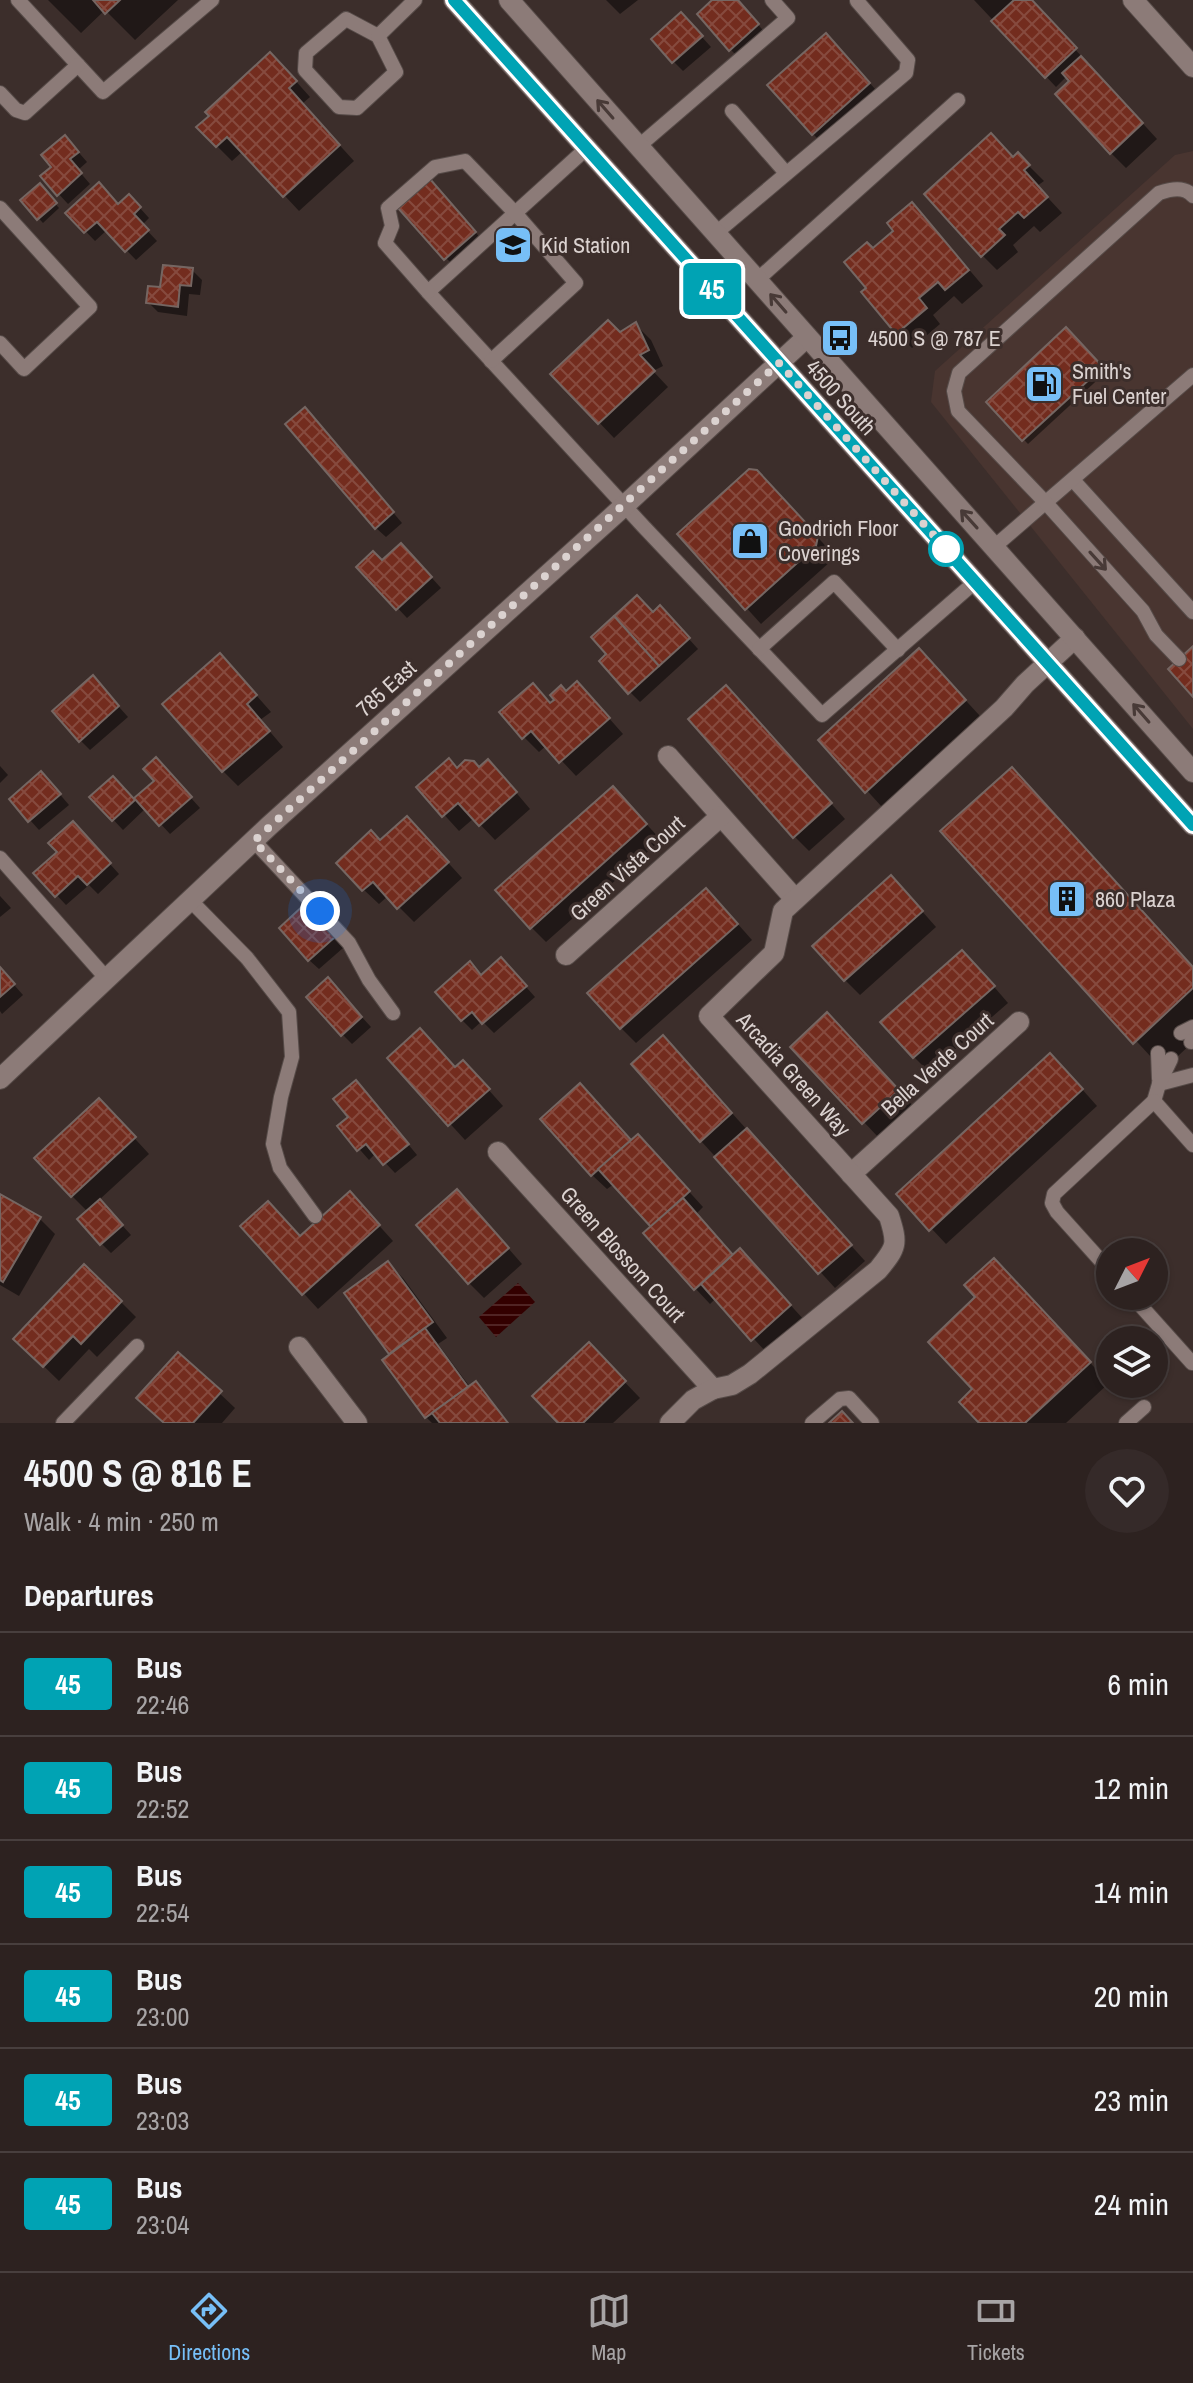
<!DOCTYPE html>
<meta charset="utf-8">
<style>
:root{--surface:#2d2220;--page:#352a29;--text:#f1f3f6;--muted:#a7a4a5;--line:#483f3e;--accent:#77bff7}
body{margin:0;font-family:"Archivo Narrow",sans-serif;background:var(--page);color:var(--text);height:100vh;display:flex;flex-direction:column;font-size:30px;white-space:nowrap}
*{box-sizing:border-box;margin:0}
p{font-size:26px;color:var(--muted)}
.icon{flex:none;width:44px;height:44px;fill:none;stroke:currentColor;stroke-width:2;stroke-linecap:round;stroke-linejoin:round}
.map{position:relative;height:1423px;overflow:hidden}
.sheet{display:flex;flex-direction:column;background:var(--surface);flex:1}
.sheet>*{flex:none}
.badge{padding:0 16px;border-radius:6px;font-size:28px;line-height:52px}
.needle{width:52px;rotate:48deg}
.tools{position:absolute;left:1096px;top:1238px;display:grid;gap:16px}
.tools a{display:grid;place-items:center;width:72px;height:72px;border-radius:50%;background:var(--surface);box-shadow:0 2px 6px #0004,0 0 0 2px var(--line);font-size:40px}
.you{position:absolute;width:40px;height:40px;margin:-20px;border:6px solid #fff;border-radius:50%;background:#1a73e8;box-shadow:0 0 0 12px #1a73e833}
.map>.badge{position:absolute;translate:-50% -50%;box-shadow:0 0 0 4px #fff}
h2{padding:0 24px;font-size:30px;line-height:72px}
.round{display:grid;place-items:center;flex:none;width:84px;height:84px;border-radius:42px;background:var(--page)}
.headline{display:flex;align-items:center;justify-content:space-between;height:136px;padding:0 24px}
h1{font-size:38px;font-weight:700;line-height:60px}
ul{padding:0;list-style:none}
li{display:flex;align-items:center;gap:24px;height:104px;padding:0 24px;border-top:2px solid var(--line)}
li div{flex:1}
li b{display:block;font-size:30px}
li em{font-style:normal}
li .badge{min-width:88px;font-weight:700;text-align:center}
.tab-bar{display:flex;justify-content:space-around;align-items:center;height:112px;border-top:2px solid var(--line);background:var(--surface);font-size:22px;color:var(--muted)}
.tab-bar a{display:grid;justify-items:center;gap:4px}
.tab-bar .on{color:var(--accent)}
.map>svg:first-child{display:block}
.built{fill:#493530}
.water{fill:url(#water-rules)}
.shadow{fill:#0007}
.building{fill:url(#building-cross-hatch);stroke:#756662;stroke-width:2}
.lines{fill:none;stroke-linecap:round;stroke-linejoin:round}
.service-casing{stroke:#564b48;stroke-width:16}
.minor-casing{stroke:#564b48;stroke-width:22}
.secondary-casing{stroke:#564b48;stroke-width:22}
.service{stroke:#8c7b78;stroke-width:14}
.minor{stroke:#8c7b78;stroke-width:20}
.secondary{stroke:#8c7b78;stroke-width:20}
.oneway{stroke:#483a37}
.line-casing{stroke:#fff;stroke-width:18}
.line{stroke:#00a3b4;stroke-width:12}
.walk{stroke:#dbd2d0;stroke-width:8;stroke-dasharray:0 14.4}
.stop-dot{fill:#fff;stroke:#00a3b4;stroke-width:4}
.labels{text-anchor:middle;stroke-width:6;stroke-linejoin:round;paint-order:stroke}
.poi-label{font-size:22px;fill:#dbd2d0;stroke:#3c2e2b;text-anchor:start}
.street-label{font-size:22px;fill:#dbd2d0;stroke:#3c2e2b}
</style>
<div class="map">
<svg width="1193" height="1423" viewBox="0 0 1193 1423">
<defs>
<pattern id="water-rules" width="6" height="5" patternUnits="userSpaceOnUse" patternTransform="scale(2)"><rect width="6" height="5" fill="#300"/><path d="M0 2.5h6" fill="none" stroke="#502424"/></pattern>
<pattern id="building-cross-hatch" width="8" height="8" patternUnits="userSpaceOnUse" patternTransform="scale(2)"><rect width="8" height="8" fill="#732c1e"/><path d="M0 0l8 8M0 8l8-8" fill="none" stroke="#864a3e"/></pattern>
</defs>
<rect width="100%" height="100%" fill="#3c2e2b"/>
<path class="built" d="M1193,151V729L931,402L935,371L1175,155Z"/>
<path class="water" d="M518,1283L535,1302L496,1337L479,1317Z"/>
<g class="shadow">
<path d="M48,0H178L135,40L105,10L81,33Z"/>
<path d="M606,0H638L620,14Z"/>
<path d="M715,0H737L767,35L740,59L730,49Z"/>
<path d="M974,0H1030L1157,139L1126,168L1111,153L1067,76L1056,87Z"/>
<path d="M691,25L711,47L683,71L673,61Z"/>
<path d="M841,51L884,99L828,149L813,134Z"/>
<path d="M285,69L310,97L302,104L354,161L299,211L243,151L232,161L217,146Z"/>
<path d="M74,147L87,162L78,170L90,184L68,204L42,176Z"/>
<path d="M1018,155L1044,181L1037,186L1062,213L1040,232L1034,226L1013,245L1018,252L997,270L982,255L1013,159Z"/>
<path d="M40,186L59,208L43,223L23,201Z"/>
<path d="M440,192L484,242L456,268L446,258Z"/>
<path d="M129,196L149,218L142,225L157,241L136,260L107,230L95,241L68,213L118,206Z"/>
<path d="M927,220L983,286L962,304L954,296L933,315L940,324L912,348L897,333L869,288L873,251Z"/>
<path d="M192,270L202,280L200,295L189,294L187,316L158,312L148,302L162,289Z"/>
<path d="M636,325L651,340L663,366L653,371L668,387L614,438L553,374Z"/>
<path d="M1066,330L1106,372L1028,444L988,402Z"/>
<path d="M314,420L402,523L386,537L376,528Z"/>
<path d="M772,487L832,553L831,561L761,624L680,534Z"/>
<path d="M411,555L441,588L407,618L359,567Z"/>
<path d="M653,614L670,618L698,649L640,702L630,692Z"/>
<path d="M934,666L980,716L882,807L821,740Z"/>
<path d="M235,671L271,712L260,720L283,747L238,786L223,771Z"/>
<path d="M102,688L128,717L90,750L80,740Z"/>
<path d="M566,693L592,699L623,734L576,776L547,745L539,752L524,737L551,705Z"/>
<path d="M741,703L845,819L809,851L794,836Z"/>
<path d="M0,766L8,775L0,783Z"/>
<path d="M1012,769L1040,797L1193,967V1042L1163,1070L943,831Z"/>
<path d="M166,770L200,808L170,834L146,808L123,830L92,797L134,801Z"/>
<path d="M457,770H480L503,777L530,809L495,840L474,818L459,831L419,787Z"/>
<path d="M51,784L69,805L39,830L30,820Z"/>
<path d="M628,804L661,840L546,942L531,927Z"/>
<path d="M82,833L119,874L98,894L89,885L66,905L36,873Z"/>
<path d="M422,834L462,878L414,922L388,896L379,904L364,890L381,843Z"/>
<path d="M906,893L936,927L860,995L845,980Z"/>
<path d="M0,896L11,908L0,917Z"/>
<path d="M721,905L752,940L636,1043L621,1028Z"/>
<path d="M315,916L343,948L319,969L309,960Z"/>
<path d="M977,967L1008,1003L929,1072L914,1057Z"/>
<path d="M0,969L23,995L2,1014L0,1011Z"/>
<path d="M511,970L535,997L494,1033L482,1021L472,1030L462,1020L482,977Z"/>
<path d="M337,990L371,1027L352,1044L342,1034Z"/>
<path d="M842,1030L913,1106L879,1138L793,1047Z"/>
<path d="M678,1053L865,1261L835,1288L701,1141Z"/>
<path d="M390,1058L456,1069L478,1078L503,1106L465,1140Z"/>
<path d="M1065,1070L1097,1106L946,1244L899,1194Z"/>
<path d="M365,1092L417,1155L395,1173L376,1153L369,1160L339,1126L350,1117Z"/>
<path d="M595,1101L632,1142L653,1152L703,1207L696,1214L734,1257L755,1266L805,1321L768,1354L716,1298L710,1304L695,1288L654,1227L614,1184L607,1189L592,1175Z"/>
<path d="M114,1116L149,1154L99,1200L131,1235L111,1253L101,1243L88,1212L72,1196Z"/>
<path d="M0,1196L40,1219L55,1234L19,1296L0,1285Z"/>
<path d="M472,1207L522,1264L484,1298L469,1283Z"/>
<path d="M364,1209L393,1241L318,1309L243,1227L300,1238Z"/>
<path d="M388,1263L403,1278L447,1338L438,1344L470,1387L475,1383L490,1398L509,1423H432L426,1417L392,1355L347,1293Z"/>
<path d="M1013,1280L1109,1383L1066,1423H981L975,1389Z"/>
<path d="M121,1302L136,1317L97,1357L89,1349L59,1381L16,1339Z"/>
<path d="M589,1345L640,1398L613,1423H560Z"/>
<path d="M178,1354L235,1408L222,1423H165Z"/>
</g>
<g class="building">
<path d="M93,0H120L105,14Z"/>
<path d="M712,0H738L759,24L729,51L697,14Z"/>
<path d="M1014,0H1032L1077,48L1045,78L991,21Z"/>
<path d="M681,12L703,36L672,63L651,39Z"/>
<path d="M826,33L870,83L812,135L767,85Z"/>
<path d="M270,52L297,81L289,88L340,145L283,197L227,137L216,147L196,127L209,116L205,112Z"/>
<path d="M1081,56L1143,123L1110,154L1055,94L1069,81L1062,73Z"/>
<path d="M991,133L1013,157L1018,152L1030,165L1024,170L1048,197L1024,218L1018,212L999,229L1005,235L981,257L924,194Z"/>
<path d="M65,135L79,152L70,159L82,173L57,196L40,176L51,167L41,155Z"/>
<path d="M430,179L476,232L444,260L398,208Z"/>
<path d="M99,182L118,204L129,194L141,207L134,214L149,230L125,252L97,222L84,233L65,213Z"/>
<path d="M40,183L57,203L37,220L20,200Z"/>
<path d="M912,202L969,270L945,290L938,282L919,298L927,308L896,334L861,292L866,288L844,262L867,242L873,248L893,231L887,223Z"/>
<path d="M163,265L193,268L191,286L180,285L178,307L146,303L148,286L160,287Z"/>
<path d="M608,320L620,332L636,322L649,350L640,355L655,371L598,424L550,374Z"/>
<path d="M1066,327L1103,367L1022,441L986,402Z"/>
<path d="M305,407L394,512L375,529L285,424Z"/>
<path d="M749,469L757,470L818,536L816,546L745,610L677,534Z"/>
<path d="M401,543L432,577L396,610L356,567L373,551L382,560Z"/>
<path d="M637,595L653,612L660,605L690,638L659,666L614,616Z"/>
<path d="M614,616L659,666L628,694L599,661L606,654L591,637Z"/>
<path d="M1193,646V697L1168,669Z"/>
<path d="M919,648L966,700L865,793L818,740Z"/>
<path d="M220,653L257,695L247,704L270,731L222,772L162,704Z"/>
<path d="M93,675L119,706L79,742L52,711Z"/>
<path d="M577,681L610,718L559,763L531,731L522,739L499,712L533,683L550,703L554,700L550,695L561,685L566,691Z"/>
<path d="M726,685L832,803L793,838L688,719Z"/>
<path d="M156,757L192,797L159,826L134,798L154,781L143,769Z"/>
<path d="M449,758L457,768L465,760L474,761L479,767L488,759L517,792L479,826L458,803L442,817L416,787Z"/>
<path d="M1012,767L1193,967V988L1133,1044L940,831Z"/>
<path d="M41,771L61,794L28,822L9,799Z"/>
<path d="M113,776L135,800L112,821L89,797Z"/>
<path d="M613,786L647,824L530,929L495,890Z"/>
<path d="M407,816L449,862L397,909L373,882L362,891L336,863L371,830L380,840Z"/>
<path d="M73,821L111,863L87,885L78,876L55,897L33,873L57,852L48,843Z"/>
<path d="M891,875L923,911L844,981L812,946Z"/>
<path d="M706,888L738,924L620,1029L587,993Z"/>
<path d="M305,904L335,937L308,961L279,928Z"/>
<path d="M962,950L995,986L913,1058L880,1022Z"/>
<path d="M501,957L527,986L482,1024L472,1012L461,1021L435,992L470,961L481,975Z"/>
<path d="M0,967L15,984L0,997Z"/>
<path d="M328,977L362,1017L341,1036L306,997Z"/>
<path d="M827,1012L899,1090L862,1124L790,1047Z"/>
<path d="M420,1028L455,1067L463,1060L490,1089L448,1126L387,1058Z"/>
<path d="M663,1035L732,1113L700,1142L631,1064Z"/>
<path d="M1050,1053L1083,1089L929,1231L896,1194Z"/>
<path d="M356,1080L409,1144L383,1165L366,1144L357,1151L337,1126L348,1117L333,1099Z"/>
<path d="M580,1083L631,1140L591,1176L540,1119Z"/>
<path d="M99,1098L136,1137L71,1197L34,1158Z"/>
<path d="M747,1128L852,1245L818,1274L714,1157Z"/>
<path d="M638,1134L690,1191L651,1227L598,1169Z"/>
<path d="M457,1189L509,1248L468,1284L416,1225Z"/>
<path d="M350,1191L380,1225L302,1295L240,1226L268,1201L300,1236Z"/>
<path d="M0,1194L41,1217L3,1282L0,1280Z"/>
<path d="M683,1198L733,1255L694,1290L643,1233Z"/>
<path d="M100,1199L123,1225L100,1245L77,1219Z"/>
<path d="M740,1248L791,1305L751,1341L701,1284Z"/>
<path d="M994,1258L1091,1362L1025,1423H979L959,1402L972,1389L928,1342L975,1297L964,1285Z"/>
<path d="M388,1261L433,1322L389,1354L344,1293Z"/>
<path d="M84,1264L122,1301L81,1344L73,1336L43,1367L13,1339Z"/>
<path d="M425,1328L468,1387L425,1418L382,1360Z"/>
<path d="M589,1342L626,1381L583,1423H558L532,1396Z"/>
<path d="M178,1352L222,1391L193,1423H164L136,1398Z"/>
<path d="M476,1381L508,1423H440L432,1413Z"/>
<path d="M842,1411L853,1423H829Z"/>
</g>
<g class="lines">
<g class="service-casing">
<g id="service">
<path d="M18,0L103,92L212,0"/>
<path d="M346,19L378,36L396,72L357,108L339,107L305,70L306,53Z"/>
<path d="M378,36L415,0"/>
<path d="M0,93L16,110L25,113L78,65"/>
<path d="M732,111L786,173"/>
<path d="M639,146L788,18L772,0"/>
<path d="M587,148L428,292L643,526L822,715L975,582"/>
<path d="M0,208L90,307L24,369L0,343"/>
<path d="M716,233L906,73L908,60L857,1"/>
<path d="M757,280L958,100"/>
<path d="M428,292L385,243L392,226L388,208L435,167L465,161L516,214L576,283L491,361"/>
<path d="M1073,480L1193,612"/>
<path d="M994,547L1193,375"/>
<path d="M759,649L834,582L898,650"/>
<path d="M1179,659L1156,635L1143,611L1046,503L958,411L954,391L959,373L1159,193C1171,189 1184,186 1193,196"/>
<path d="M254,841L349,943L369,980L393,1013"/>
<path d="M0,858L107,979"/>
<path d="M191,901L247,958L289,1012L292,1057L281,1097L273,1144L280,1168L315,1216"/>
<path d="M1181,1033L1193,1027"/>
<path d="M1191,1042L1193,1040"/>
<path d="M1158,1053L1159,1079"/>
<path d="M1159,1084L1193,1075"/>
<path d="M1154,1101L1159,1084L1171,1059"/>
<path d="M1110,1271L1057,1212L1052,1203L1054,1194L1154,1101L1193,1145"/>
<path d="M1132,1296L1192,1363"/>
<path d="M63,1423L137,1346"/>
<path d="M812,1423L840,1399L849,1398L872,1423"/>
<path d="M1126,1423L1144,1407"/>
</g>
</g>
<g class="minor-casing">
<g id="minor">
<path d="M1133,0L1193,67"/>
<path d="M668,756L795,899"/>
<path d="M566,955L721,816"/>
<path d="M0,1079L269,826L624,506L807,337"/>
<path d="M498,1152L713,1389"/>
<path d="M851,1174L1019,1022"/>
<path d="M299,1347L357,1423"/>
<path d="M670,1423L693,1400L713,1389L732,1385L750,1374L878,1270C897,1247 898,1244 889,1216L709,1016L774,953L783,911L1004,708L1025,684L1075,638"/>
</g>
</g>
<g class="secondary-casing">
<g id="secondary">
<path d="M454,0L1193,825"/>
<path d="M509,0L1193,772"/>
</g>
</g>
<use href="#service" class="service"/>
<use href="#minor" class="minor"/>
<use href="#secondary" class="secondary"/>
</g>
<defs><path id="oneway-shaft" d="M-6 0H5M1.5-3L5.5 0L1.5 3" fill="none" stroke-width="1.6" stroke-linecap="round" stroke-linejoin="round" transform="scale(2)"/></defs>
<g class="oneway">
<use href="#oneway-shaft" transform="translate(605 109) rotate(-131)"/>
<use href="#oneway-shaft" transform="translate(778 303) rotate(-131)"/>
<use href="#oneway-shaft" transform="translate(969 519) rotate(-132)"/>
<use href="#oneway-shaft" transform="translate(1098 561) rotate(48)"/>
<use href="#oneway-shaft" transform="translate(1141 713) rotate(-131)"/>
</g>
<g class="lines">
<g class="line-casing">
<path id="line" d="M454,0L1193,825"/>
</g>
<use href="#line" class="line"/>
<path class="walk" d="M320,911L254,841L779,363L956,560L946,549"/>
</g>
<defs>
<g id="school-square" transform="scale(2)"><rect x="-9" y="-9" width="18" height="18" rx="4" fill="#77bff7" stroke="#3c2e2b"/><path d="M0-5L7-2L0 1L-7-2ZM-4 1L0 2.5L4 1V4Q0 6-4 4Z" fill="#111"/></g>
<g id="bus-square" transform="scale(2)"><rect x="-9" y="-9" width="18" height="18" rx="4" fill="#77bff7" stroke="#3c2e2b"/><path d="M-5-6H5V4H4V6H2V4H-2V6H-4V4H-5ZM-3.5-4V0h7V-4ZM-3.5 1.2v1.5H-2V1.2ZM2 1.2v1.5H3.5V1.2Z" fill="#111"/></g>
<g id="fuel-square" transform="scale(2)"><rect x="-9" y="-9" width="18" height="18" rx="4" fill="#77bff7" stroke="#3c2e2b"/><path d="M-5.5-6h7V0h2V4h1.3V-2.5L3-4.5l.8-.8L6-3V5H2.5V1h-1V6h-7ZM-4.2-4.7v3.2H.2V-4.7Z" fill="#111"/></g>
<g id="shop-square" transform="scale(2)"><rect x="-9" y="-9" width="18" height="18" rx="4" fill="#77bff7" stroke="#3c2e2b"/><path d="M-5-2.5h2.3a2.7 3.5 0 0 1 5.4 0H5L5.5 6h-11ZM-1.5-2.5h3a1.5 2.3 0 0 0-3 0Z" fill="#111"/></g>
<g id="building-square" transform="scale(2)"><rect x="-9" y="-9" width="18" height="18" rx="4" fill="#77bff7" stroke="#3c2e2b"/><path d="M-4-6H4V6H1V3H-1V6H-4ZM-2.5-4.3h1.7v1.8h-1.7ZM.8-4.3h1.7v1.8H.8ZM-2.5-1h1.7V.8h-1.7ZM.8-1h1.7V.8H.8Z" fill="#111"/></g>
</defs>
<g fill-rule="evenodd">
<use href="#school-square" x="513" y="245"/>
<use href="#bus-square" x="840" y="338"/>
<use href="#fuel-square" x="1044" y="384"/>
<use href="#shop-square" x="750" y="541"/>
<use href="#building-square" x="1067" y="899"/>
</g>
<circle class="stop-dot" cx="946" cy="549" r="16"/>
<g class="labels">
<g class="poi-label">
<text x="541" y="253">Kid Station</text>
<text x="868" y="346">4500 S @ 787 E</text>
<text x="1072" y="379">Smith's<tspan x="1072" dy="25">Fuel Center</tspan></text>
<text x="778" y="536">Goodrich Floor<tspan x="778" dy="25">Coverings</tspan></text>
<text x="1095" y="907">860 Plaza</text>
</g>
<g class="street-label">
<text transform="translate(841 397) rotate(48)" y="8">4500 South</text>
<text transform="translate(386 688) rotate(-42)" y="8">785 East</text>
<text transform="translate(627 868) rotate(-42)" y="8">Green Vista Court</text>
<text transform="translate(937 1064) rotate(-42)" y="8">Bella Verde Court</text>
<text transform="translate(794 1074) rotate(48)" y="8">Arcadia Green Way</text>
<text transform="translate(623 1254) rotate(48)" y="8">Green Blossom Court</text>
</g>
</g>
</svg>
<div class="tools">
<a><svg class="needle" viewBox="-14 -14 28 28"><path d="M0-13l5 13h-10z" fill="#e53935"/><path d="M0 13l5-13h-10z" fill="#a7a4a5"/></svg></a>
<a><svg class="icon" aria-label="layers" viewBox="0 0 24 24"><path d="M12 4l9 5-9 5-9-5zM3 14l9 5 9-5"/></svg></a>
</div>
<div class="you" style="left:320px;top:911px"></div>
<b class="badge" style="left:712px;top:289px;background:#00a3b4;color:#fff">45</b>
</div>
<section class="sheet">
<div class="headline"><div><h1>4500 S @ 816 E</h1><p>Walk · 4 min · 250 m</p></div><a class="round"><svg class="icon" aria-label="heart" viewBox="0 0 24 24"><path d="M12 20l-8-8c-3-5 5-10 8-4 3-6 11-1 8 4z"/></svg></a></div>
<h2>Departures</h2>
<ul>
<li><span class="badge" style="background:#00a3b4;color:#fff">45</span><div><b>Bus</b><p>22:46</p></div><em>6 min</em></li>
<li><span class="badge" style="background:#00a3b4;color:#fff">45</span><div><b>Bus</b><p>22:52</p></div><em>12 min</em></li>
<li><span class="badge" style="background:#00a3b4;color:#fff">45</span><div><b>Bus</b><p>22:54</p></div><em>14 min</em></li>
<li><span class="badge" style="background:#00a3b4;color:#fff">45</span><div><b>Bus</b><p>23:00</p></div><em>20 min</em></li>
<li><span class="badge" style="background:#00a3b4;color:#fff">45</span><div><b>Bus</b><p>23:03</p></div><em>23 min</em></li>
<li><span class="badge" style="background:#00a3b4;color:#fff">45</span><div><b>Bus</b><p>23:04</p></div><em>24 min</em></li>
</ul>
</section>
<nav class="tab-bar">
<a class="on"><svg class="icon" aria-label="directions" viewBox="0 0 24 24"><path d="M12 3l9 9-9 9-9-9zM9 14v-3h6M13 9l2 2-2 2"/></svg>Directions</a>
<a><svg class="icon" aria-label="map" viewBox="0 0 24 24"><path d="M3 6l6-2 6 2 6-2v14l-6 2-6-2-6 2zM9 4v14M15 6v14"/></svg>Map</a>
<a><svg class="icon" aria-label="tickets" viewBox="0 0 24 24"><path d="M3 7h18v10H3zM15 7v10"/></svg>Tickets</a>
</nav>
